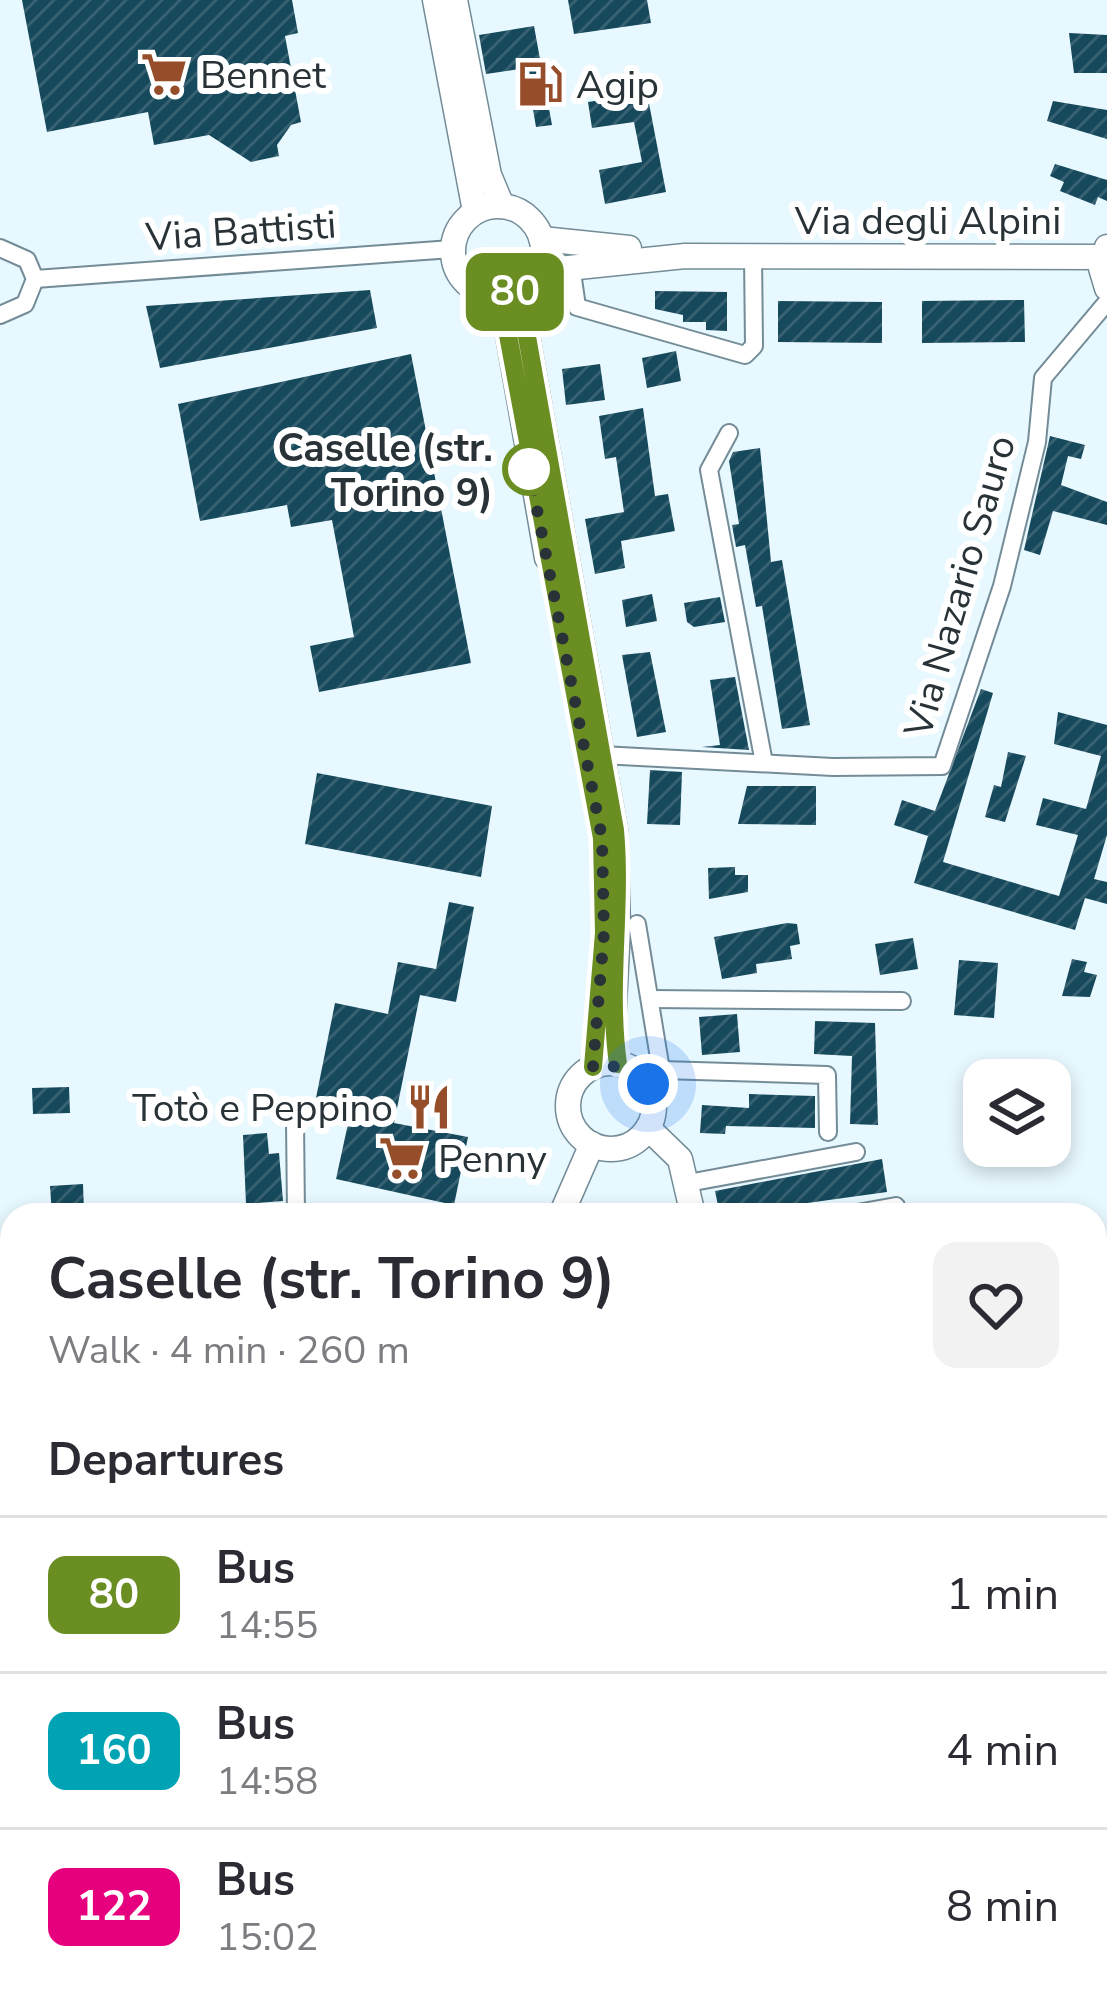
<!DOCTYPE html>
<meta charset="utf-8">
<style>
:root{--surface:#fff;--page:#f2f2f3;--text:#2b2b33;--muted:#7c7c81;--line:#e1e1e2}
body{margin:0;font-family:"Nunito Sans",sans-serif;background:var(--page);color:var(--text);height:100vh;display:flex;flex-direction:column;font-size:45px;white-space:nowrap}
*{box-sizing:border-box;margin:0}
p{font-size:39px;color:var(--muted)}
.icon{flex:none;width:66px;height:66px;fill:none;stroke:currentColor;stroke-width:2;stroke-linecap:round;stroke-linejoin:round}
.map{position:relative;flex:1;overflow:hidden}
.panel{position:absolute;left:0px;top:1203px;width:1107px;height:804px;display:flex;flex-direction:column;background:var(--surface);border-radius:36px 36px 0 0;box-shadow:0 6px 18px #0003}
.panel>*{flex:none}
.badge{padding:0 24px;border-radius:18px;font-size:42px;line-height:78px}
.controls{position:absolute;left:963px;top:1059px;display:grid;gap:24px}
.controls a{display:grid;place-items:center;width:108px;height:108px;border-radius:24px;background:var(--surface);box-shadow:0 6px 18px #0003;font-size:60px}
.you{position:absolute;width:60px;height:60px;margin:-30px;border:9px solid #fff;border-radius:50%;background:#1a73e8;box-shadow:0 0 0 18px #1a73e833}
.map>.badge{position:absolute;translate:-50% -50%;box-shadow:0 0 0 6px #fff}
h2{padding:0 48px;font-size:45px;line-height:108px}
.round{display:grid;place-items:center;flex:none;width:126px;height:126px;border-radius:24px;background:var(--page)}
.headline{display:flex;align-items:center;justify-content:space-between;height:204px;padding:0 48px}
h1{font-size:57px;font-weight:700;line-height:90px}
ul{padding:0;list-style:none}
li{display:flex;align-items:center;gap:36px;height:156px;padding:0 48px;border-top:3px solid var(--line)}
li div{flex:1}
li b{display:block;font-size:45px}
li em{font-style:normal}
li .badge{min-width:132px;font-weight:700;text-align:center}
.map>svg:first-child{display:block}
.green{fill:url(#green-dots)}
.building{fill:url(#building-hatch)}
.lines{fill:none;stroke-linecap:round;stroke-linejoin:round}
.street-casing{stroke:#738c97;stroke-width:20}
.secondary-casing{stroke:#738c97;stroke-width:27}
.street{stroke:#fff;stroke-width:16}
.secondary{stroke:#fff;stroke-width:24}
.line-casing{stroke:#fff;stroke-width:27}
.line{stroke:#6b8e23;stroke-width:18}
.walk{stroke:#283237;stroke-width:12;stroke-dasharray:0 21.6}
.stop-dot{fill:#fff;stroke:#6b8e23;stroke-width:6}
.labels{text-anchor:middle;stroke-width:12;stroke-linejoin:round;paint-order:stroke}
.poi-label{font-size:39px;fill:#283237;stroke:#fff;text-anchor:start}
.street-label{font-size:39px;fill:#283237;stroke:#fff}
.stop-label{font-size:39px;font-weight:bold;fill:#283237;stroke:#fff;text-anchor:end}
</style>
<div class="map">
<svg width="1107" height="2007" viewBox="0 0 1107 2007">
<defs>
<pattern id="green-dots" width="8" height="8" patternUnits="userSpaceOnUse" patternTransform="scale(3)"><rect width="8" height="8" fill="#b5e4f9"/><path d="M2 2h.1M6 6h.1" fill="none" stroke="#9cc4d6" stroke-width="1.8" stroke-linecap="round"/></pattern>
<pattern id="building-hatch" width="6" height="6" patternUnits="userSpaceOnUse" patternTransform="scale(3)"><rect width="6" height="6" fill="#16495c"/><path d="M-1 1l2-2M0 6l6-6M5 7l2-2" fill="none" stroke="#386171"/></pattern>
</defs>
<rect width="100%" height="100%" fill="#e8f8ff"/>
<path class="green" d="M1095,1801L1107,1803V2007H846L844,1995H1095Z"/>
<g class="building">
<path d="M22,0H292L298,33L285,36L301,122L291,125L277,145L279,156L251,162L209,135L154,145L148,112L47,132Z"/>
<path d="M568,0H647L651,23L574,34Z"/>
<path d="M534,26L552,125L536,127L526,68L486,74L479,35Z"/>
<path d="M1069,33L1107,35V73H1074Z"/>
<path d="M647,93L666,192L605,204L599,170L642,162L634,122L592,128L588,102Z"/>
<path d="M1053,101L1107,110V139L1047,121Z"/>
<path d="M1055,164L1107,180V201L1098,197L1095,205L1060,191L1064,182L1050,176Z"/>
<path d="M370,290L377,328L160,368L146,306Z"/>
<path d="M655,291L727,292V331L706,330V322H683V315L655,309Z"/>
<path d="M1024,300L1025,342L922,343V301Z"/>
<path d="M778,301L882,302V343L778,342Z"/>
<path d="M676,351L681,381L647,388L642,358Z"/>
<path d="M411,354L471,663L319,692L310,646L354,637L332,520L291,527L287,505L200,521L178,404Z"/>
<path d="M600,364L605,400L566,405L562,369Z"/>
<path d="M643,408L655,496L668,494L675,531L621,541L625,568L595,574L585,519L624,512L616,457L605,459L599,416Z"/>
<path d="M1050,436L1085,445L1081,459L1068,456L1061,485L1107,502V525L1053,511L1040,555L1024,550Z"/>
<path d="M760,448L771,562L782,560L810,725L782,729L762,606L756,607L745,545L736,547L732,525L739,524L729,461L733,452Z"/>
<path d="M652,594L657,621L626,627L622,600Z"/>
<path d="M720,597L725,622L694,627L687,622L684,603Z"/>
<path d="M650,652L666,732L637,737L622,655Z"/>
<path d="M735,677L749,750L702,747L720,745L710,680Z"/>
<path d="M981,689L993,693L943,862L1059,896L1078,835L1036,825L1043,798L1086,809L1101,756L1054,744L1058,712L1107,725V835L1094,879L1107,882V904L1085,898L1075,930L914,883L928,836L894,825L902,800L935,811Z"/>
<path d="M1008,752L1026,756L1005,822L985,817L994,785L1001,787Z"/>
<path d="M650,770L682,772L680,825L647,824Z"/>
<path d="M317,773L492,806L481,877L305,844Z"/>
<path d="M747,786H816V825L738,824Z"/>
<path d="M735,867V875H748V892L709,899L708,868Z"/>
<path d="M449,902L474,907L456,1002L420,995L394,1123L468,1137L454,1205L336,1179L351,1110L315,1103L335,1003L388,1014L398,962L436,969Z"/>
<path d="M787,923L797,924L800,944L790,946L792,959L756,964L757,973L722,979L714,937Z"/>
<path d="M913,938L918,969L880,975L875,944Z"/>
<path d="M1072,959L1087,962L1084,972L1097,975L1090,997L1062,996Z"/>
<path d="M959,960L998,963L994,1018L954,1015Z"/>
<path d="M737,1014L740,1052L702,1055L699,1017Z"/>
<path d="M815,1021L875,1023L878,1125L850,1124L852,1056L814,1054Z"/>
<path d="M69,1087L70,1113L33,1114L32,1088Z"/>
<path d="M749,1094L815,1096V1128L726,1126L725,1134L700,1133L702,1105L749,1108Z"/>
<path d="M267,1133L269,1154L279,1153L283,1201L246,1204L243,1135Z"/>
<path d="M882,1159L887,1192L720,1215L715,1191Z"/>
<path d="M83,1184L84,1212L52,1215L50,1186Z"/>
</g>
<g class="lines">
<g class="street-casing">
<g id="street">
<path d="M0,248L27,260L35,279L25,304L0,315"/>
<path d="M564,268V280L573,279L577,307L745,355L754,346L753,255"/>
<path d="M35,279L452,249"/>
<path d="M729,433L709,470L764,763"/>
<path d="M601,755L833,767L942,766L1002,586L1037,442L1043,378L1107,302"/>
<path d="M637,924L661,1070L648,1084"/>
<path d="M650,999L902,1001"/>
<path d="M661,1070L827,1075L828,1132"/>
<path d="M295,1121L296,1215"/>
<path d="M688,1183L856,1152"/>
<path d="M846,1215L896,1206"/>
<path d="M1095,1657L1107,1659"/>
<path d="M1095,1790L1107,1791"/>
<path d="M66,1995L67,2007"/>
<path d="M258,1995L259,2007"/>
<path d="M671,1995L677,2007"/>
</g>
</g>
<g class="secondary-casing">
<g id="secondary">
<path d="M435,0L475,211"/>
<path d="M455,0L489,175L502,206"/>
<circle cx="498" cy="251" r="45"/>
<path d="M542,239L629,248"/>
<path d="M1107,247L1101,268L1107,288"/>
<path d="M539,271L685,256L1103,257"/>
<path d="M530,283L526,331L615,830L618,927L613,1026L618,1064"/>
<path d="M493,296L508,335L547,558"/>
<circle cx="611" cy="1106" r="43"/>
<path d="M593,1067L600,1007"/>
<path d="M648,1128L680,1159L693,1215"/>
<path d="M561,1215L592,1144"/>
<path d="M0,1393L12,1405"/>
<path d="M405,1995L406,2007"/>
<path d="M835,1995L836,2007"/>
</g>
</g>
<use href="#street" class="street"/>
<use href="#secondary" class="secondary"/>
</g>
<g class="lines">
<g class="line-casing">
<path id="line" d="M593,1067L604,933L602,838L508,335L494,296L530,284L526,331L615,830C622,908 607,986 618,1064"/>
</g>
<use href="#line" class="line"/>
<path class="walk" d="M529,469L602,838L604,933L593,1067L627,1066L648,1084"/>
</g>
<defs>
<g id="supermarket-bare" transform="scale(3.6)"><path d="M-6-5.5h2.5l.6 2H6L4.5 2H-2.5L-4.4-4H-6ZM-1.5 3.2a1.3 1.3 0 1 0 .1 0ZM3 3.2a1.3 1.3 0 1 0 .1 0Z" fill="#954e29" stroke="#fff" stroke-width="2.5" paint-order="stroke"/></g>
<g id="fuel-bare" transform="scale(3.6)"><path d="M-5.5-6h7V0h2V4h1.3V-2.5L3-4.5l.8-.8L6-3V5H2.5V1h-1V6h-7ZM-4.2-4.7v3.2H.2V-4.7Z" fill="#954e29" stroke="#fff" stroke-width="2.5" paint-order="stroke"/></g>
<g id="restaurant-bare" transform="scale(3.6)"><path d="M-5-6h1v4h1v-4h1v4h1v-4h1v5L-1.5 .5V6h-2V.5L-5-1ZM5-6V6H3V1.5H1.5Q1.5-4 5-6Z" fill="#954e29" stroke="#fff" stroke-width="2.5" paint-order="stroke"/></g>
</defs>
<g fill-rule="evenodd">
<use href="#supermarket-bare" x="164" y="74"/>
<use href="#fuel-bare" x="540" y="84"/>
<use href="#restaurant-bare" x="429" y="1107"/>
<use href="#supermarket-bare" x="402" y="1158"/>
</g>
<circle class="stop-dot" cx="529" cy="469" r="24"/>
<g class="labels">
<g class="poi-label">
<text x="200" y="88">Bennet</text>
<text x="576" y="98">Agip</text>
<text x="393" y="1121" text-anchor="end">Totò e Peppino</text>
<text x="438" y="1172">Penny</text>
</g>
<g class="street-label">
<text x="928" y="234">Via degli Alpini</text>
<text transform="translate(241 230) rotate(-4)" y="14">Via Battisti</text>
<text transform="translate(959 586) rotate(-74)" y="14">Via Nazario Sauro</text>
</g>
<g class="stop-label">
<text x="493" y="461">Caselle (str.<tspan x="493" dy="45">Torino 9)</tspan></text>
</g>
</g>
</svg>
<div class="controls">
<a><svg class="icon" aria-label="layers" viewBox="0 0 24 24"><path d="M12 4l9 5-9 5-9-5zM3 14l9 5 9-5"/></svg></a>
</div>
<div class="you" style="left:648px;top:1084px"></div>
<b class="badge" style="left:515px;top:292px;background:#6b8e23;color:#fff">80</b>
<section class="panel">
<div class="headline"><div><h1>Caselle (str. Torino 9)</h1><p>Walk · 4 min · 260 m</p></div><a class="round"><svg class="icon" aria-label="heart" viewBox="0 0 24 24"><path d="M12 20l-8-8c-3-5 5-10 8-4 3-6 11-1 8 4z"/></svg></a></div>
<h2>Departures</h2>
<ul>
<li><span class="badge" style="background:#6b8e23;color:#fff">80</span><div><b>Bus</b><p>14:55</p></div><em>1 min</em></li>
<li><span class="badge" style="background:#00a3b4;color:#fff">160</span><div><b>Bus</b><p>14:58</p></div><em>4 min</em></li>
<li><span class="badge" style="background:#e6007e;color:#fff">122</span><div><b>Bus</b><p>15:02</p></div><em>8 min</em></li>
</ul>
</section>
</div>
